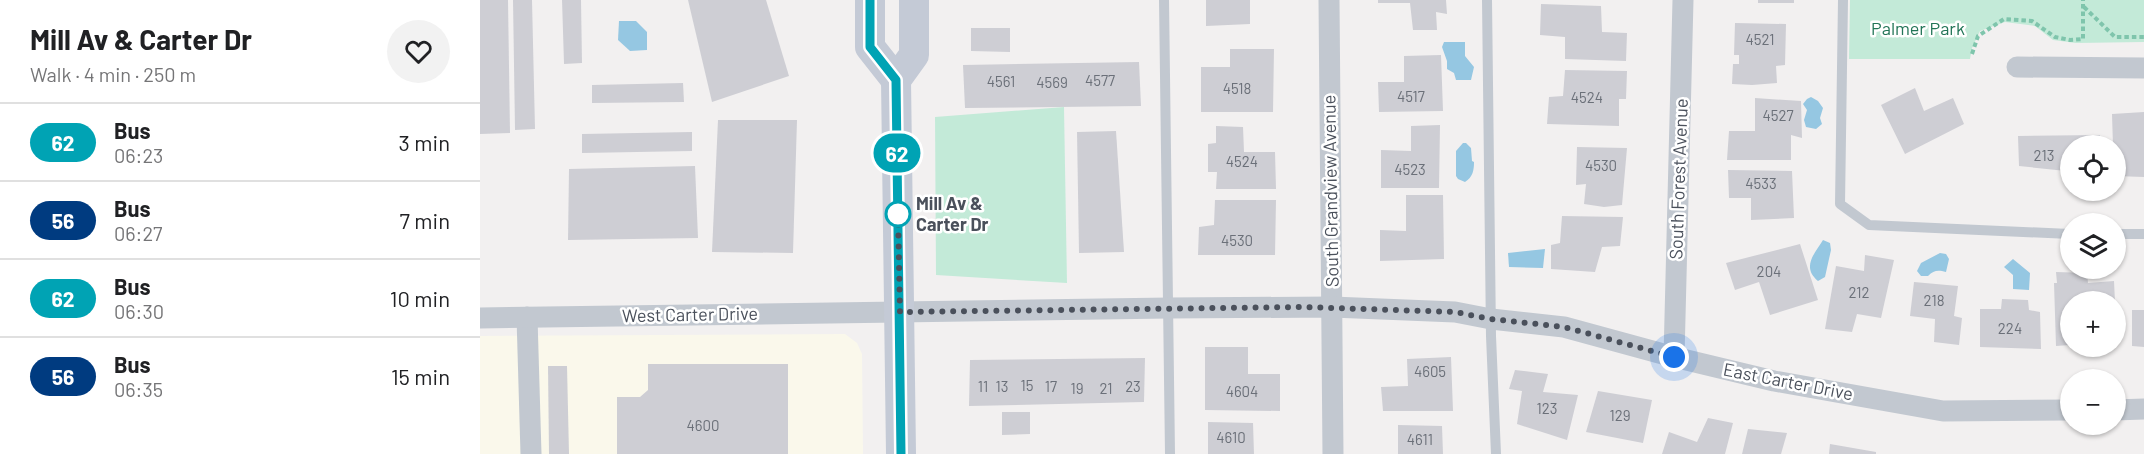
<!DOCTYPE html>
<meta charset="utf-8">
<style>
:root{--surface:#fff;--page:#f2f2f2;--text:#202124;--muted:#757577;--line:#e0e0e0}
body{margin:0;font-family:Barlow,sans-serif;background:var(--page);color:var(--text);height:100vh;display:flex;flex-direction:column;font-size:22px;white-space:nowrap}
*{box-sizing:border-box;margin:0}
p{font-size:20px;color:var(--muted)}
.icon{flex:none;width:33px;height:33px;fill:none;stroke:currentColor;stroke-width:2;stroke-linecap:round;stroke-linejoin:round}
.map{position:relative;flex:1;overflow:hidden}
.details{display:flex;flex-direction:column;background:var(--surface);width:480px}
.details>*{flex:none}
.badge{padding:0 12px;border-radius:20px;font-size:21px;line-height:39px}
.fabs{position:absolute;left:1580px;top:135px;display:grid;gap:12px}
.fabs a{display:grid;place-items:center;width:66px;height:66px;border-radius:50%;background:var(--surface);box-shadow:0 2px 4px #0004;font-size:30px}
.you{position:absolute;width:30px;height:30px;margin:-15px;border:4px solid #fff;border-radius:50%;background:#1a73e8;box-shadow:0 0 0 9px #1a73e833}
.map>.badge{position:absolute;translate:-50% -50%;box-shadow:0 0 0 3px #fff}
.round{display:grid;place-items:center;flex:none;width:63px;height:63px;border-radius:32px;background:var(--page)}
.headline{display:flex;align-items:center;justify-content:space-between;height:102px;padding:0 30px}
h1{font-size:28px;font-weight:700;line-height:45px}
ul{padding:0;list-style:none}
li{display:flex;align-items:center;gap:18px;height:78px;padding:0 30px;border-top:2px solid var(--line)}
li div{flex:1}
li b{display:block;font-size:22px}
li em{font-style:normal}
li .badge{min-width:66px;font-weight:700;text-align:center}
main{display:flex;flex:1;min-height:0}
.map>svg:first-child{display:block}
.commercial{fill:#faf8eb}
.green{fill:#c3ead8}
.water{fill:#95c7e2}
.building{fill:#ceced4}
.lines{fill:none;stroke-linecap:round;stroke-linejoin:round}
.path{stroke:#7fc5ac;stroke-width:4;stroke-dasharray:4.5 3;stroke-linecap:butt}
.lane{stroke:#c2c8d0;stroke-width:10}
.street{stroke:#c2c8d0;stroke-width:21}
.secondary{stroke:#c4cad6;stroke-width:30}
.line-casing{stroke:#fff;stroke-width:14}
.line{stroke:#00a3b4;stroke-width:9}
.walk{stroke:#4a505b;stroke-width:6;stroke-dasharray:0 10.8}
.stop-dot{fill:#fff;stroke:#00a3b4;stroke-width:3}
.labels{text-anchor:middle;stroke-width:5;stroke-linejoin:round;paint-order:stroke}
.number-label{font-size:15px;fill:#6b7079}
.park-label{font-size:18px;fill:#227557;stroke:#fff}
.street-label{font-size:18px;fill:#4a505b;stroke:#fff}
.stop-label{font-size:18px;font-weight:bold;fill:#4a505b;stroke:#fff;text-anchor:start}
</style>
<main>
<section class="details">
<div class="headline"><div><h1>Mill Av &amp; Carter Dr</h1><p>Walk · 4 min · 250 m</p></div><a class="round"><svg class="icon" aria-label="heart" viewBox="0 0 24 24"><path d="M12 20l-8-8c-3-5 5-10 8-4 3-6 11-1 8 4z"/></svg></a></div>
<ul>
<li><span class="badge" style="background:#00a3b4;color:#fff">62</span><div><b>Bus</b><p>06:23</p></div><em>3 min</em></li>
<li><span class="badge" style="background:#003b80;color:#fff">56</span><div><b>Bus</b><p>06:27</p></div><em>7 min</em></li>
<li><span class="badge" style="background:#00a3b4;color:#fff">62</span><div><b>Bus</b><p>06:30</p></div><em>10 min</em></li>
<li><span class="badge" style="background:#003b80;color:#fff">56</span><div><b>Bus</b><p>06:35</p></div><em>15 min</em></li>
</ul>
</section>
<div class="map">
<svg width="1664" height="454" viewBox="0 0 1664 454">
<rect width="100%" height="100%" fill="#f2f0f0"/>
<path class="commercial" d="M365,334L377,343L382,354L383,454H0V336Z"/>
<g class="green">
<path d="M1370,0H1664V42L1596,43L1573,40L1555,26L1525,22L1500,31L1492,48L1490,59H1369Z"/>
<path d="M584,107L587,283L456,275L455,117Z"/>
</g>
<g class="water">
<path d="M139,21H156L167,32V50L150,51L138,40Z"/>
<path d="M964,42H985V56L994,67L991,80H976L974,73L967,69V61L962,47Z"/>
<path d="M1331,97L1338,101L1343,108L1340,118L1342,124L1336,129L1326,127L1324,120L1327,110L1323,104L1327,99Z"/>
<path d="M983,143H986L991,148L992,161L994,162C994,170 993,177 985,182L978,179L976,176V151Z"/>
<path d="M1343,240L1350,243L1351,250L1345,277L1338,281C1321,267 1335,253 1343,240Z"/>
<path d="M1065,249L1063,268L1029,267L1028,253Z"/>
<path d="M1460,253L1466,254L1469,259L1466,272C1458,270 1454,270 1448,276H1441L1437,271L1441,263Z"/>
<path d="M1533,259L1550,273L1549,290L1533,289V275L1524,267Z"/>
</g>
<g class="building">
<path d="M0,0H28L30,133L0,134Z"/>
<path d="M33,0H52L55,129L35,130Z"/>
<path d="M82,0H101L102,63L84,64Z"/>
<path d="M208,0H286L309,76L232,102Z"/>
<path d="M726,0H770V24L726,26Z"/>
<path d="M898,0H966L967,14L956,12L957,30H933L930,3H898Z"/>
<rect x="1278" y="0" width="36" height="3"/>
<path d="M1061,4L1121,6L1122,32L1147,33L1146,61L1085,59V37L1060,35Z"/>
<path d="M1255,23L1306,24L1305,65L1296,66L1297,83L1272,85L1252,84L1253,64H1259V55H1254Z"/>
<path d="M491,28H530V52L491,51Z"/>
<path d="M750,49H794L793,112H721V67H750Z"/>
<path d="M961,55L963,111L899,112L898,82H924V56Z"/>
<path d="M659,62L661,106L485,108L483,65Z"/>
<path d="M1085,70L1147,71L1146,99H1139V126L1067,124L1069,97L1083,96Z"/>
<path d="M203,83L204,102L112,103V85Z"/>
<path d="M1435,88L1444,111L1473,98L1484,124L1425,154L1401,105Z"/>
<path d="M1275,98L1321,101L1322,138L1311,135V160H1247L1249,131H1275Z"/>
<path d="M1664,112V177L1635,176V146H1633L1632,114Z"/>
<path d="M238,120H317L313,253L232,252Z"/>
<path d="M960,125L959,188H901V150L931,151V126Z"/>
<path d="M736,126L763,127L764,152H795L796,189H736L737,172H728V144L736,143Z"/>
<path d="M636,131L644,252L599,253L597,132Z"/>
<path d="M212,132V151L102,153V134Z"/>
<path d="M1620,135V146H1590V182L1586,171L1539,166L1538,136Z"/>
<path d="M1097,147L1147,148L1142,205L1124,207L1104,204L1106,184L1096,185Z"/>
<path d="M215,166L218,238L88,240L89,169Z"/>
<path d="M1248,170L1312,171L1314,218L1271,220V198H1249Z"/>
<path d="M926,195H963L964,259L900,261V230L926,231Z"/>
<path d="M735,200H796L795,255H718L719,227L734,225Z"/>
<path d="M1082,216L1143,217L1140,246L1122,247L1115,272L1071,269V245L1080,243Z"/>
<path d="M1320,244L1338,300L1290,315L1279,282L1255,290L1246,263Z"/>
<path d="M1385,255L1414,260L1401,318L1377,314L1372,332L1345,329L1356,266L1384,271Z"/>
<path d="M1576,272L1607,273L1608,283L1634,281L1635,302H1590V345L1576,346L1574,283H1577Z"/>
<path d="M1434,282L1478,286L1474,316L1482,318L1479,345L1454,342L1455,319L1430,316Z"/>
<path d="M1522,299L1548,300L1549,310L1560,312L1561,349L1500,347V309H1521Z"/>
<path d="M1652,310H1664V347L1652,346Z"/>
<path d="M725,347H768V374H800V411L725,410Z"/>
<path d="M971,357L973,411H903L901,387L928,386L927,359Z"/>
<path d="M665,358L664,402L489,406L490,360Z"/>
<path d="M168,364H308V454H137V397H160L168,390Z"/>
<path d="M68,366H87L89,454H69Z"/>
<path d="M1035,370L1068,374L1063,392L1098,395L1087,440L1037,424L1042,391L1029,389Z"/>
<path d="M1118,391L1172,400L1163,443L1106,432Z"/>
<path d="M522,412H550V434L522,435Z"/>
<path d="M1228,418L1253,423L1245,454H1182L1189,432L1217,442Z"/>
<path d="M728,422L773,423L774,454H728Z"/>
<path d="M918,425L962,426L963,454H918Z"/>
<path d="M1268,429L1307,433L1301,454H1262Z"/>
<path d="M1350,444L1396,452V454H1349Z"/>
</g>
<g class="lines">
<g class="path">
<path d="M1604,7L1635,37H1664"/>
<path d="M1492,54L1498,36L1524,19L1552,21L1575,37L1590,40L1603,39V0"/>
</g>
<g class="lane">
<path d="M684,0L690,454"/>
<path d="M1007,0L1011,336L1016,454"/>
<path d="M1363,0L1360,204L1389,225L1590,234"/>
<path d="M1635,234H1664"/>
</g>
<g class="street">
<path d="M849,0L853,454"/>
<path d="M1537,67L1664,68"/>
<path d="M47,317L51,454"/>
<path d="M0,318L689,308L852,307L975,312L1011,319L1084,327L1194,357L1294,381L1463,411L1590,410"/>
<path d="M1194,357L1203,0"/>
<path d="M1635,410L1664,409"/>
</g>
<g class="secondary">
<path d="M390,0V47L416,80"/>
<path d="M421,454L416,80L434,55V0"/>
</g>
</g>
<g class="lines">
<g class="line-casing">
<path id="line" d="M390,0V47L416,80L421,454"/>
</g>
<use href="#line" class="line"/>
<path class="walk" d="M418,214L420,312L823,307L975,312L1011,319L1084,327L1194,357"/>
</g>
<circle class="stop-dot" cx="418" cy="214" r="12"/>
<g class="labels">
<g class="number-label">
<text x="1280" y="45">4521</text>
<text x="620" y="86">4577</text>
<text x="521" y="87">4561</text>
<text x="572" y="88">4569</text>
<text x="757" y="94">4518</text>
<text x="931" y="102">4517</text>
<text x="1107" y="103">4524</text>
<text x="1298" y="121">4527</text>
<text x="1564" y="161">213</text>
<text x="762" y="167">4524</text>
<text x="1121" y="171">4530</text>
<text x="930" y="175">4523</text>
<text x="1281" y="189">4533</text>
<text x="757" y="246">4530</text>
<text x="1289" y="277">204</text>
<text x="1379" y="298">212</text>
<text x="1454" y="306">218</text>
<text x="1530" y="334">224</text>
<text x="950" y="377">4605</text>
<text x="547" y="391">15</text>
<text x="503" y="392">11</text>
<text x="522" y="392">13</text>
<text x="571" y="392">17</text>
<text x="653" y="392">23</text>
<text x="597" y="394">19</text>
<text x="626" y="394">21</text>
<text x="762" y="397">4604</text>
<text x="1067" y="414">123</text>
<text x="1140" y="421">129</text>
<text x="223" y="431">4600</text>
<text x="751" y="443">4610</text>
<text x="940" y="445">4611</text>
</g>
<g class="park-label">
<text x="1438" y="35">Palmer Park</text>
</g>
<g class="street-label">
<text transform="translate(1199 179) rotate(-88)" y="6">South Forest Avenue</text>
<text transform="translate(851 191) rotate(-91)" y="6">South Grandview Avenue</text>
<text transform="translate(210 315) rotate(-1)" y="6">West Carter Drive</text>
<text transform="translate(1308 382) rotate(11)" y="6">East Carter Drive</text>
</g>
<g class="stop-label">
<text x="436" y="210">Mill Av &amp;<tspan x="436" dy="21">Carter Dr</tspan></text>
</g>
</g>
</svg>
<div class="fabs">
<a><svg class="icon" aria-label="locate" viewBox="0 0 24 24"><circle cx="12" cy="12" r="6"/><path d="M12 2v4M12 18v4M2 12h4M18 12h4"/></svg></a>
<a><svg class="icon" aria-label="layers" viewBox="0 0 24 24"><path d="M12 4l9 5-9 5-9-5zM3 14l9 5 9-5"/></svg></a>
<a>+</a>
<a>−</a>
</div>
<div class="you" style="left:1194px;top:357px"></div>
<b class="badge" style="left:417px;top:153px;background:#00a3b4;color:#fff">62</b>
</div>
</main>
